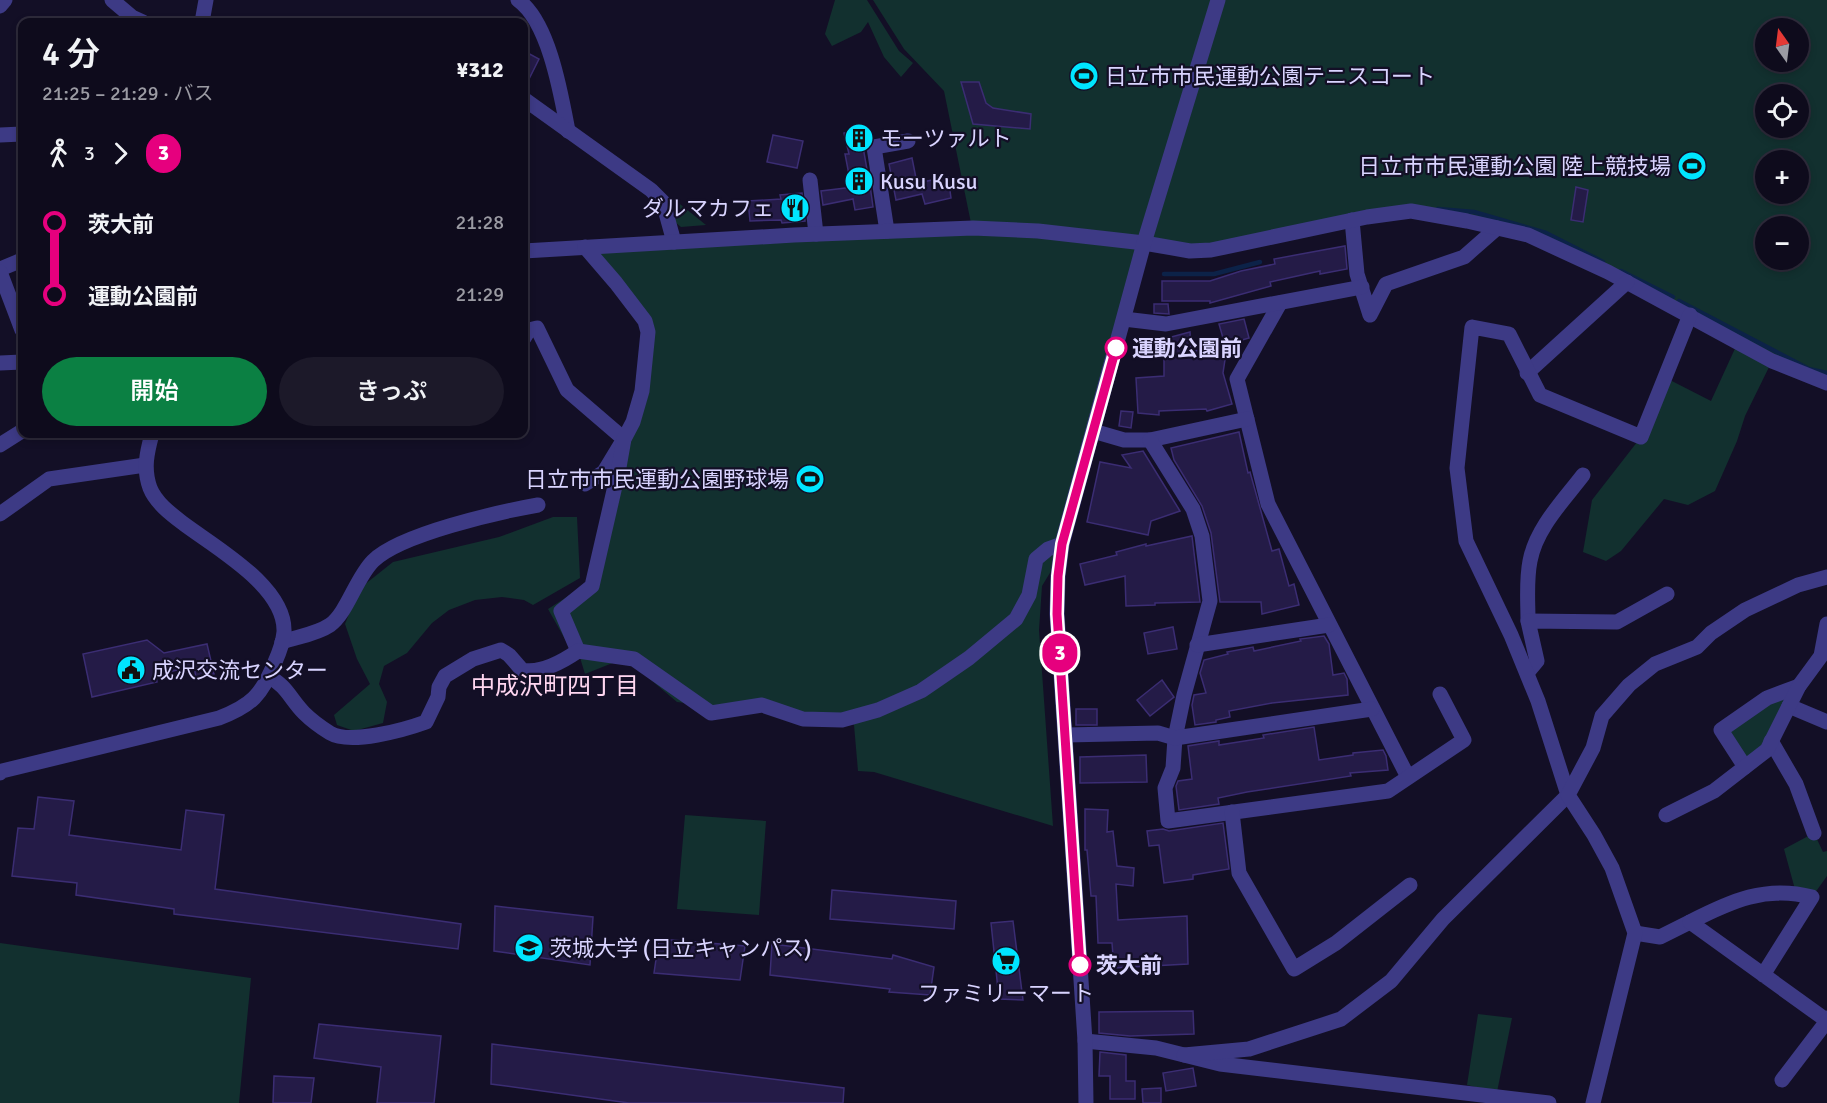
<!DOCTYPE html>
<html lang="ja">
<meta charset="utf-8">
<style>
:root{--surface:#0e0b1c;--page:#1c1929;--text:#f1f3f6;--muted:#9b9ba3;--line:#2e2b3b;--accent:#0b8043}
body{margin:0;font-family:Signika,"Noto Sans JP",sans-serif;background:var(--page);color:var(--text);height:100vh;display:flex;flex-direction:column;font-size:22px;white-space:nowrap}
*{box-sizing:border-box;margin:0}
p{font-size:20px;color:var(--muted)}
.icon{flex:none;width:33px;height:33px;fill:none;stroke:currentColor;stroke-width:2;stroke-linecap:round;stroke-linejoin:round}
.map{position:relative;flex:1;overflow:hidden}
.details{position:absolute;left:18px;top:18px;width:510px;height:420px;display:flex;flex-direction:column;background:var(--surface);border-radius:12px;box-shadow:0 3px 9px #0003,0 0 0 2px var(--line)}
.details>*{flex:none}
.badge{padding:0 12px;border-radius:20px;font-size:21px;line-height:39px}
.needle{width:39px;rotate:346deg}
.controls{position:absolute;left:1755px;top:18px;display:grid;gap:12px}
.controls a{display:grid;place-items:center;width:54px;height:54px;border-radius:50%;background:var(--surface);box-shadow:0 3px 9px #0003,0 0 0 2px var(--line);font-size:30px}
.map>.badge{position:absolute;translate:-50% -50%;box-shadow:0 0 0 3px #fff}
.legs{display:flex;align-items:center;gap:9px;height:66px;padding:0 24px;font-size:20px}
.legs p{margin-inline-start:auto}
.summary{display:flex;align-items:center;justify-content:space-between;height:102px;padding:0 24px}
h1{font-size:33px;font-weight:600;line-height:45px}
.cta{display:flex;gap:12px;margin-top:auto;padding:12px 24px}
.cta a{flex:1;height:69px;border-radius:36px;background:var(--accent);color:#fff;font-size:24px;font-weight:600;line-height:69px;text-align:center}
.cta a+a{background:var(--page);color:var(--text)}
ul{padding:0 24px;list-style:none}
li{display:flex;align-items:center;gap:21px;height:72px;font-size:22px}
li i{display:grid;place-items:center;width:9px;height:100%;margin:0 8px;background:currentColor}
li i::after{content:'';width:15px;height:15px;margin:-8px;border:4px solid;border-radius:50%;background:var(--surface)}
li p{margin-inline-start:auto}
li:first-child i{background:linear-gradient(#0000 50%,currentColor 0)}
li:last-child i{background:linear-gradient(currentColor 50%,#0000 0)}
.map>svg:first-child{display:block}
.green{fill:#12302f;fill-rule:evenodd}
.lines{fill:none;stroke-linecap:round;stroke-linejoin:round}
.stream{stroke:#0c2248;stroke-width:4.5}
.building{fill:#241b47;stroke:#3b2d73;stroke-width:1.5}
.minor{stroke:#3d3a85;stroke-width:15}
.line-1-casing{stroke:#fff;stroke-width:14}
.line-1{stroke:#e6007e;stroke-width:9}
.stop-1-dot{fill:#fff;stroke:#e6007e;stroke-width:3}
.labels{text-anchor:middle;stroke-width:4.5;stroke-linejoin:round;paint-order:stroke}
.poi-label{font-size:22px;fill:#d9d4ff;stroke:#130f26;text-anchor:start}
.stop-label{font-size:22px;font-weight:bold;fill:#d9d4ff;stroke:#130f26;text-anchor:start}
.neighbourhood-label{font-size:24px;fill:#ffd6f0;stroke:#130f26}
</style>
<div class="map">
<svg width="1827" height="1103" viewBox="0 0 1827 1103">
<rect width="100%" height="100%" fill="#130f26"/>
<g class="green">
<path d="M835,0H867L899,51L913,63L901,77L884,57L868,22L861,32L832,46L825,34Z"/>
<path d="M873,0H1827V383L1772,361L1745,416L1737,441L1715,491L1688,505L1664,499L1621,551L1606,561L1583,552L1592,500L1641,437L1666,378L1711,401L1738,342L1528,235L1411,211L1211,250L1144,243L1059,558L1042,586L1039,630L1053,826L874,772L858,771L854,725L843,716L736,710L677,702L625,658L585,674L578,651L570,648L548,609L587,584L637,406L644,321L589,247L972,228L944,91L904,49ZM1766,28H1798V62H1766ZM1766,94H1798V128H1766ZM1766,160H1798V194H1766ZM1766,226H1798V260H1766Z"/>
<path d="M675,200L706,225L681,227L675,222Z"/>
<path d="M553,517H577L580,578L533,605L524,600L502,597L475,600L449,610L432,623L407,653L384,666L379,684L387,702L383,723L354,731L337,725L334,715L370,684L357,659L345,624L359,589L393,562L499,537Z"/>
<path d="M1799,686L1771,741L1745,767L1721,730Z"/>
<path d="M685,815L766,821L759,915L677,909Z"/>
<path d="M1814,833L1823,852L1827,851V876L1812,897L1796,893L1784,849Z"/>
<path d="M0,943L251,978L239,1103H0Z"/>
<path d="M1478,1014L1512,1018L1497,1092L1467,1085Z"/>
</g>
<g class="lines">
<g class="stream">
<path d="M1438,209L1474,212L1546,233L1603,262"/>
<path d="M1621,271L1673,297"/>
<path d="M1164,274H1214L1260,262"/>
<path d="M1679,301L1809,369L1827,373"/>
</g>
</g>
<g class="building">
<path d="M524,51L539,59L524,89Z"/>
<path d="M961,82H979L986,103L993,108L1031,114L1030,129L973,124Z"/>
<path d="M860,130L868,175L869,184L850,180L845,154H849L844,133Z"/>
<path d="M773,135L803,141L797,168L767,162Z"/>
<path d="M912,158L917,183L948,177L951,198L925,204L922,194L896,200L889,164Z"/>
<path d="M870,185L873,207L855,210L853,199L823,205L821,191Z"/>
<path d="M1576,187L1588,190L1583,222L1571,220Z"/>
<path d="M802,193L805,221L782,223L781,220L750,221L748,201L781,199L780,195Z"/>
<path d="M1345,246L1347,269L1320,274V271L1270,282L1271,286L1210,303V301H1162V281H1210L1241,271L1275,264L1274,259Z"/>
<path d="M1154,304H1168L1169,314L1154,313Z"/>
<path d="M1244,319L1249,338L1225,345L1219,324Z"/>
<path d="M1190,332L1191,350L1226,353L1223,373L1232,404L1207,411L1206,409L1159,411V415L1138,413L1136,378L1164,376V349L1141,351V345Z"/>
<path d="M1121,411L1133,412L1131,428L1119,426Z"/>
<path d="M1239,432L1248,473L1250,472L1272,551L1279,549L1289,586L1294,584L1299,605L1262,614L1261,602H1220L1211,533L1202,506L1174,460L1171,448Z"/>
<path d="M1143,451L1180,511L1151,521L1148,535L1087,522L1100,462L1131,468L1122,455Z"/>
<path d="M1192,536L1200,602L1155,603V605L1126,606L1125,576L1085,585L1080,564L1117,555L1116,552L1146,544V546Z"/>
<path d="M1173,627L1177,649L1148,654L1144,633Z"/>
<path d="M1324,636L1329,644L1333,675L1344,673L1347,679L1348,695L1272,703L1229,711L1230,717L1216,720V722L1195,725L1192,705L1194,695L1206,693L1200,673L1204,660L1228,654L1227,652L1253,647L1254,651L1301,641L1300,639Z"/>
<path d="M147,640L164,653L207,644L214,674L196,678L194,666L156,675L157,682L92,697L83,654Z"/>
<path d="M1162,680L1174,697L1150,716L1137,700Z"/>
<rect x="1076" y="709" width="21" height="16"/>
<path d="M1314,727L1319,760L1353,755V753L1383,750L1386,756L1388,770L1350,773L1351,776L1247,792L1218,798L1219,804L1179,810L1176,786L1178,781L1192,779L1188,746L1219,741V745L1264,738L1263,735Z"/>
<path d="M1146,755L1147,782L1080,783V757Z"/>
<path d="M38,797L74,801L69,835L181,850L186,810L224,815L215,889L461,924L458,949L174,914V909L76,895L77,883L12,876L18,828L34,829Z"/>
<path d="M1085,809L1108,810L1107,832L1113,831L1117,866L1134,868L1133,886L1116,884L1118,920L1187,916L1188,964L1114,968L1112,943H1098L1096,896H1091L1087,850H1085Z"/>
<path d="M1223,823L1229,869L1193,875V879L1164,883L1159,845L1149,846L1147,831L1163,829L1169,831Z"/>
<path d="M832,890L956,901L954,929L830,919Z"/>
<path d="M495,906L593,917L590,965L494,951Z"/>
<path d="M1013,921L1023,1000L999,999L991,923Z"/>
<path d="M659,939L745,946L740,980L654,973Z"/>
<path d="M772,944L892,959L893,955L934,967L930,995L889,992L890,989L770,975Z"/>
<path d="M1193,1011L1194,1034L1130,1036L1099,1033V1012Z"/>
<path d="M319,1024L441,1036L434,1103H377L381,1067L314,1058Z"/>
<path d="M492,1044L844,1088L843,1103H629L491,1084Z"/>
<path d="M1100,1052L1126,1055V1081H1135V1099H1110V1076H1099Z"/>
<path d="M1193,1068L1196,1086L1166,1091L1163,1073Z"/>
<path d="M274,1076L314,1078L311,1103H273Z"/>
<path d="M1161,1088V1103H1143L1142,1089Z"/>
</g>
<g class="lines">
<g class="minor">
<path d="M112,0L132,17L143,22"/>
<path d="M518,0C549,22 561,94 568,131"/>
<path d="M0,6L5,0"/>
<path d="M202,22L206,0"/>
<path d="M524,99L651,190L663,202L674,242"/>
<path d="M0,135L22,134"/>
<path d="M810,180L816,234"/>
<path d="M1352,220L1357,274L1370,315L1386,284L1464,257L1497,228"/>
<path d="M887,231L874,147L908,141"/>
<path d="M524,251L794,235L973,228L1038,231L1144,243L1190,251L1211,250L1367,217L1411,211L1467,221L1528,235L1608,272L1772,361L1827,383"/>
<path d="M0,269L22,260"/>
<path d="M0,272L22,330"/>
<path d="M1280,303L1237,379L1268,504L1408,777"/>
<path d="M1124,319L1166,324L1362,287"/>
<path d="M524,338L529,330L537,328L567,390L624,439L604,472L585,484"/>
<path d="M0,363L22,362"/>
<path d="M1527,373L1627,282"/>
<path d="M1093,431L1124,440H1150L1247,419"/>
<path d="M1150,440L1193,509L1202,536L1210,601L1184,695L1175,738L1173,768L1165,788L1168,821L1388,791L1464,740L1440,694"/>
<path d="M0,445L22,431"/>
<path d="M0,514L49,479L145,465"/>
<path d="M1528,621C1528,601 1526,581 1530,561C1536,528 1564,500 1583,475"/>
<path d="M282,642C297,637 317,634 330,625C347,613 356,578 373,561C400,534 499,512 538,505"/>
<path d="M1197,645L1329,625"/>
<path d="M578,651L561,611L592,586L618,473L624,439L633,422L642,391L648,332L645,321L616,283L585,247"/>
<path d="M1527,673L1537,661L1528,621L1617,622L1667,594"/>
<path d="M269,677C286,685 291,700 304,713C311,720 322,728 330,733C350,745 404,730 426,722L438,697L439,687L445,676L473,659L501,650L509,655L522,670C541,674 562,662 578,651L634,659L711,713L762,705L803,719L842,720L878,710L921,691L969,658L1016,619L1029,595L1036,559L1048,549L1062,544"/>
<path d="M1789,706L1827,722"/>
<path d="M1066,735L1158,733L1175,738L1372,709"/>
<path d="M1771,741L1796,784L1814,833"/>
<path d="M1745,767L1721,730L1767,698L1799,686"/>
<path d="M0,773L2,771L219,718C251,706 262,695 275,662C279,653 283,642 284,632C286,587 216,548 184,524C171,514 156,503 150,488C143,469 147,452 152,434"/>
<path d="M1232,812L1239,873L1294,969L1336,943L1410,885"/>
<path d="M1666,815L1714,791L1767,750L1799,686L1821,656L1827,624"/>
<path d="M1635,933L1660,937L1690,922"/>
<path d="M1763,975L1812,897C1766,885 1731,901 1690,922L1826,1020L1827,1018"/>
<path d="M1085,1041L1156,1048L1220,1064L1549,1103"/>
<path d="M1184,1055L1249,1049L1341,1019L1391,981L1443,919L1568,795L1538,701L1511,635L1466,541L1457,468L1472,327L1509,334L1540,395L1641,437L1690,315"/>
<path d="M1782,1080L1827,1021"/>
<path d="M1086,1103L1085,1041L1057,614L1058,576L1062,544L1144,243L1218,0"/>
<path d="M1593,1103L1635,933L1612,868L1594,835L1568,795L1593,748L1602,716L1629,685L1655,664L1697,647L1711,633L1745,610L1798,585L1827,577"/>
</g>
</g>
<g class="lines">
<g class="line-1-casing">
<path id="line-1" d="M1080,965L1057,614L1058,576L1062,544L1116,348"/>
</g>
<use href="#line-1" class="line-1"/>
</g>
<defs>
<g id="stadium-disc" transform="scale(1.5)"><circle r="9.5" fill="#00e5ff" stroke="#130f26"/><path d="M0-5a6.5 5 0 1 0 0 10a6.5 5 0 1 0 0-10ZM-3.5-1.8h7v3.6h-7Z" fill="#111"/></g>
<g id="building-disc" transform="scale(1.5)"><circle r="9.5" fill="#00e5ff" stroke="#130f26"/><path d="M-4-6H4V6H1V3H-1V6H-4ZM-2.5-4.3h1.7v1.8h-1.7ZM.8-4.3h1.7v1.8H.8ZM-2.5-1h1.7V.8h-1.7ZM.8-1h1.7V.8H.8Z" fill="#111"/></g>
<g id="restaurant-disc" transform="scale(1.5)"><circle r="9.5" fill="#00e5ff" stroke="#130f26"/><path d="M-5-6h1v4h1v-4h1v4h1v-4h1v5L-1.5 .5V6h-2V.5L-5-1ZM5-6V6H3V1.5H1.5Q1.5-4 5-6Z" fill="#111"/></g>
<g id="civic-disc" transform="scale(1.5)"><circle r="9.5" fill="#00e5ff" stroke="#130f26"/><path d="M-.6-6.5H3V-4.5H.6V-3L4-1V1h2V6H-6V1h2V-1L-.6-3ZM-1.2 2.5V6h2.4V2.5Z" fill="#111"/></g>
<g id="university-disc" transform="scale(1.5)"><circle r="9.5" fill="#00e5ff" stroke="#130f26"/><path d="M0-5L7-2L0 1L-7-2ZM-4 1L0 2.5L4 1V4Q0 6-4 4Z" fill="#111"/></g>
<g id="supermarket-disc" transform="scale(1.5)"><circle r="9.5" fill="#00e5ff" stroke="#130f26"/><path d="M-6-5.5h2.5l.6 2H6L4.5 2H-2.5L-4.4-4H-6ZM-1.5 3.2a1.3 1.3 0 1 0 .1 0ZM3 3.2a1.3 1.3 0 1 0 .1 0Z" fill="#111"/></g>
</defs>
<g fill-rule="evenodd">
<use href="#stadium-disc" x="1084" y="76"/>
<use href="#building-disc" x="859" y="138"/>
<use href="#stadium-disc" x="1692" y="166"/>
<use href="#building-disc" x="859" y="181"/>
<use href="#restaurant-disc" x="795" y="208"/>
<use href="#stadium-disc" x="810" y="479"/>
<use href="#civic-disc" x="131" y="670"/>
<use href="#university-disc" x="529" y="948"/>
<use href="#supermarket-disc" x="1006" y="961"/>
</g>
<g class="stop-1-dot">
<circle cx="1116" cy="348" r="10"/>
<circle cx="1080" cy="965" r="10"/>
</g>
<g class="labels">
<g class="poi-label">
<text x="1105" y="84">日立市市民運動公園テニスコート</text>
<text x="880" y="146">モーツァルト</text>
<text x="1671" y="174" text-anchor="end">日立市市民運動公園 陸上競技場</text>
<text x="880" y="189">Kusu Kusu</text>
<text x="774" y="216" text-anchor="end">ダルマカフェ</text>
<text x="789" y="487" text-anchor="end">日立市市民運動公園野球場</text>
<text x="152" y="678">成沢交流センター</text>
<text x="550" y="956">茨城大学 (日立キャンパス)</text>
<text x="1006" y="1001" text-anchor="middle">ファミリーマート</text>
</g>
<g class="stop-label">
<text x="1132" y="356">運動公園前</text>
<text x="1096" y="973">茨大前</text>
</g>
<g class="neighbourhood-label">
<text x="555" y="694">中成沢町四丁目</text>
</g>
</g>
</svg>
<div class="controls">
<a><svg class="needle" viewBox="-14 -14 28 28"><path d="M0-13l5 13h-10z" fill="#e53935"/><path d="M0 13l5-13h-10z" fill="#9b9ba3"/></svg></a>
<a><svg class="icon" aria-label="locate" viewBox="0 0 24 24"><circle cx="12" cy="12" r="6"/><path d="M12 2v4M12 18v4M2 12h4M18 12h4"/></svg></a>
<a>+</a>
<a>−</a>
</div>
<b class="badge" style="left:1060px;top:653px;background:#e6007e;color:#fff">3</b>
<section class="details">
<div class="summary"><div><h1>4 分</h1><p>21:25 – 21:29 · バス</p></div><b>¥312</b></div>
<div class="legs"><svg class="icon" aria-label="walk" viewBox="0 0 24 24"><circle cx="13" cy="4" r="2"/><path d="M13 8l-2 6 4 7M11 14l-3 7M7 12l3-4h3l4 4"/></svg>3<svg class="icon" aria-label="forward" viewBox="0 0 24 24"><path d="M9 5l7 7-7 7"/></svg><b class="badge" style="background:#e6007e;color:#fff">3</b></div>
<ul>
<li><i style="color:#e6007e"></i><b>茨大前</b><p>21:28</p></li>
<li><i style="color:#e6007e"></i><b>運動公園前</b><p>21:29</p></li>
</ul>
<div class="cta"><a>開始</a><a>きっぷ</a></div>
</section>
</div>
